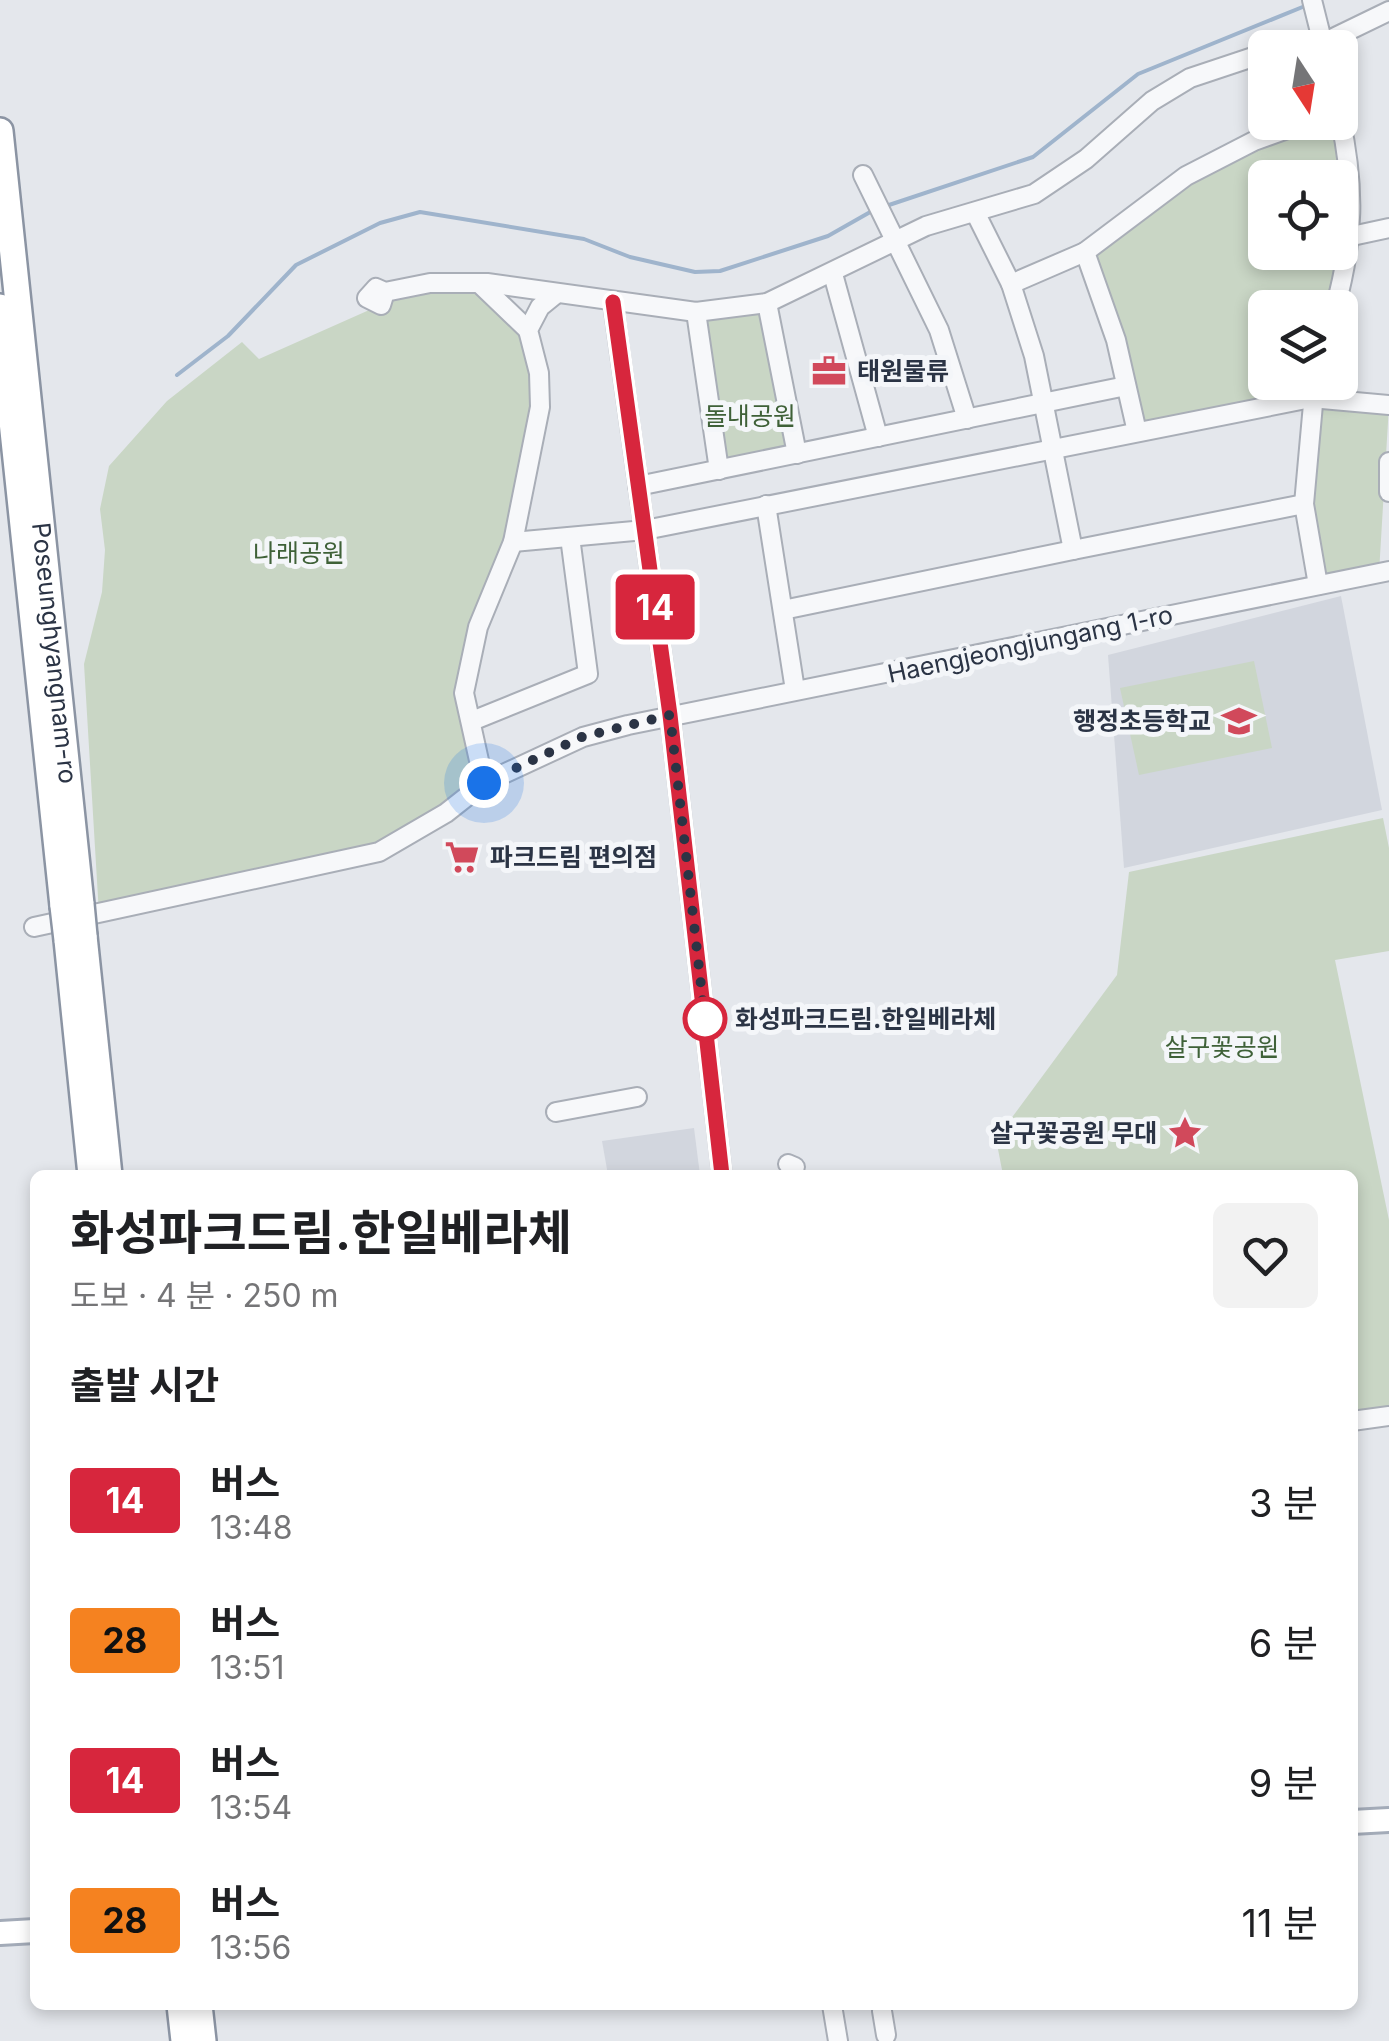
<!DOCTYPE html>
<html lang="ko">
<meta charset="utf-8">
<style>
:root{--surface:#fff;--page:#f2f2f2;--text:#202124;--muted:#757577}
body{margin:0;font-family:Inter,"Noto Sans KR",sans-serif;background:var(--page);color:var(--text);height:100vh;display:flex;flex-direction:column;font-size:38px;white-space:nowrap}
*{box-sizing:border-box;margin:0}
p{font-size:32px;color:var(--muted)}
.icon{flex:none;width:55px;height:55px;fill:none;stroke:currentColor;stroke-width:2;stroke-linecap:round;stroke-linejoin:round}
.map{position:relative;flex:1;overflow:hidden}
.panel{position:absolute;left:30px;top:1170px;width:1328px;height:840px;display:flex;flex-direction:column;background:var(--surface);border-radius:15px;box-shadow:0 5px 15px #0003}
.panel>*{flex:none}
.badge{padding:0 20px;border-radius:8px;font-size:35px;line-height:65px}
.needle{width:65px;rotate:168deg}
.fabs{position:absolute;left:1248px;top:30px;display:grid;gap:20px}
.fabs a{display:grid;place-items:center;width:110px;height:110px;border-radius:15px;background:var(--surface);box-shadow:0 5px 15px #0003;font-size:50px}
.you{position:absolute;width:50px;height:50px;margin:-25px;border:8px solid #fff;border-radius:50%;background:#1a73e8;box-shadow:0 0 0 15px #1a73e833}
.map>.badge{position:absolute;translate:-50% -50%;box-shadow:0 0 0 5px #fff}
h2{padding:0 40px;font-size:38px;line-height:90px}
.round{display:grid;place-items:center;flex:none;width:105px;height:105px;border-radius:15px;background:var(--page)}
.overview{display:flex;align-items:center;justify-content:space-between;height:170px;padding:0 40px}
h1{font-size:48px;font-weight:700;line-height:75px}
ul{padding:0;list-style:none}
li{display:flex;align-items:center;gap:30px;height:140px;padding:0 40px}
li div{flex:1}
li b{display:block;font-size:38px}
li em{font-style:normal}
li .badge{min-width:110px;font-weight:700;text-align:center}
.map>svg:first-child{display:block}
.built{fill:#d2d6de}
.green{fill:#c9d6c5;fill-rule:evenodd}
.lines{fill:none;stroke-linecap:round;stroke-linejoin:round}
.stream{stroke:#9fb4cc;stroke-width:4}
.minor-casing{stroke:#a9aeb7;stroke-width:22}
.major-casing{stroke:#a3abb8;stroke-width:28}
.highway-casing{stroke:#8b94a3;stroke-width:30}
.minor{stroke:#f7f8fa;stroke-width:18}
.major{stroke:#fff;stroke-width:22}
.highway{stroke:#fff;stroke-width:25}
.highway-bridge-casing{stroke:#8b94a3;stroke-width:30;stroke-linecap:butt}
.highway-bridge{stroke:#fff;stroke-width:25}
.line-casing{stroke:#fff;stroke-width:22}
.line{stroke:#d7263d;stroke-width:15}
.walk{stroke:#2b3445;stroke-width:10;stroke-dasharray:0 18}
.stop-dot{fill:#fff;stroke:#d7263d;stroke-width:5}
.labels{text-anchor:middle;stroke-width:10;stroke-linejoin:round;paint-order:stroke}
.poi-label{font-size:25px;font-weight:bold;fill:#2b3445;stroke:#f4f6f9;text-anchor:start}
.park-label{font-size:25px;fill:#3f6138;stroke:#f4f6f9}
.street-label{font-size:25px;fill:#2b3445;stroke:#f4f6f9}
.stop-label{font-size:25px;font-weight:bold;fill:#2b3445;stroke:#f4f6f9;text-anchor:start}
</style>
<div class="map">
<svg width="1389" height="2041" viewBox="0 0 1389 2041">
<rect width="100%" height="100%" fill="#e4e7ec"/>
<g class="built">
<path d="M1341,596L1382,810L1124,868L1108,655Z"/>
<path d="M694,1128L700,1175H608L602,1141Z"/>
</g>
<g class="green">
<path d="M1340,122L1349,157L1335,307L1265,308V382L1315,383L1311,397L1389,405L1379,573L1318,585L1304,504L1310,398L1137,432L1085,252L1157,197L1307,123ZM1265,178H1340V252H1265Z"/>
<path d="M430,283H479L508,306L539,373L513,542L469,662L484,783L409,836L99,914L84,664L102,592L105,550L100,509L109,466L167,401L242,342L259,359Z"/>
<path d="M767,303L797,454L719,470L696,312Z"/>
<path d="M1254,661L1272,748L1139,775L1120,688Z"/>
<path d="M1383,818L1389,848V951L1335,960L1389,1220V1416L1353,1421L1352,1175H1003L996,1139L1117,975L1129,872Z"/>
</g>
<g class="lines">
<g class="stream">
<path d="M886,206L1033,157L1138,74L1305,6"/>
<path d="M177,375L228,336L296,265L380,223L420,212L584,239L630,257L695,272L720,271L828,236L872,211"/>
</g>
<g class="minor-casing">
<g id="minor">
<path d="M1312,0L1324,48"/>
<path d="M1295,48L1323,43L1389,11"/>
<path d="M863,175L939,330L967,419"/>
<path d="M975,212L1011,284L1085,252"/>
<path d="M1352,236L1389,228"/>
<path d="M833,274L878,437"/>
<path d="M479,283L528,330"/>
<path d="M1011,284L1034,356L1073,550L1304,504"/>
<path d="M385,292L381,305L367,298L376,288L385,292L430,283H487L696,312L767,303L926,226L1034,194L1086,159L1152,101L1190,78L1265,53"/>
<path d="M613,303L670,715L722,1175"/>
<path d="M767,303L797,454"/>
<path d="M1335,308C1354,240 1355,186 1340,118"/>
<path d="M696,312L719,470"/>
<path d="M1315,382L1304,504L1318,585"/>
<path d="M1137,432L1116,340L1085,252L1186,176L1254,141L1307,122"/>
<path d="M1389,462V492"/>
<path d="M638,486L1126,386"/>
<path d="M766,505L795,690"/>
<path d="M513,542L645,530L1311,398L1389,405"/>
<path d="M783,610L1073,550"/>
<path d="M472,721L588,674L570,537"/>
<path d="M484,783L464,693L478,627L513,542L540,407L539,373L528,330L540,307L556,294"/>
<path d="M34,927L379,852L446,813L484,783L583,737L628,725L1389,571"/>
<path d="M556,1112L637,1097"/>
<path d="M788,1164L795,1167"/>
<path d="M1352,1421L1389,1416"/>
<path d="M832,2005L838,2041"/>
<path d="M882,2011L886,2035"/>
</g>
</g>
<g class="major-casing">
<g id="major">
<path d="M1352,1822L1389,1820"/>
<path d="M0,1933L35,1931"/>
</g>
</g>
<g class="highway-casing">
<g id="highway">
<path id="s1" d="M0,131L81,904"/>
<path d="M0,307L63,906"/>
<path d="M84,936L109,1175"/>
<path d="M67,940L91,1175"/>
<path d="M180,2005L184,2041"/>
<path d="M199,2005L203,2041"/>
</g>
</g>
<use href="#minor" class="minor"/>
<use href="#major" class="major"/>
<use href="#highway" class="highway"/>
<g class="highway-bridge-casing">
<g id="highway-bridge">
<path d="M81,904L84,936"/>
<path d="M63,906L67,940"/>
</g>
</g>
<use href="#highway-bridge" class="highway-bridge"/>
</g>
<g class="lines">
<g class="line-casing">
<path id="line" d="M613,302L670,715L722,1175"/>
</g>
<use href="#line" class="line"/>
<path class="walk" d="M484,783L582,737L670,715L706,1029L705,1019"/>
</g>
<defs>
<g id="office-bare" transform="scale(2.7)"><path d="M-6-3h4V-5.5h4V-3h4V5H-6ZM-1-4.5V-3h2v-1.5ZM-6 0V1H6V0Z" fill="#d1495b" stroke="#f4f6f9" stroke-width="2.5" paint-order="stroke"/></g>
<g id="school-bare" transform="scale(2.7)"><path d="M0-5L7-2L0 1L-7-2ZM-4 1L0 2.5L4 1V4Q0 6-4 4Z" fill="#d1495b" stroke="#f4f6f9" stroke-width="2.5" paint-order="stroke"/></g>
<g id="supermarket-bare" transform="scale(2.7)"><path d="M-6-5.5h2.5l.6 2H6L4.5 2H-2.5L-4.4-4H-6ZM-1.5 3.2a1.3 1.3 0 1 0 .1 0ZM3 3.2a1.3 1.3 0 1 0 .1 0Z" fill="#d1495b" stroke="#f4f6f9" stroke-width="2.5" paint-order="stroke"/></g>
<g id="sight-bare" transform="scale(2.7)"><path d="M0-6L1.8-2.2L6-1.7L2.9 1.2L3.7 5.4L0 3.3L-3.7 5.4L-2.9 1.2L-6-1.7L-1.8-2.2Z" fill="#d1495b" stroke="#f4f6f9" stroke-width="2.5" paint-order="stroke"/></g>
</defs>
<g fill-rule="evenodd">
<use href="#office-bare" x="829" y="371"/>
<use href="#school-bare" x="1239" y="721"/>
<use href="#supermarket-bare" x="462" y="857"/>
<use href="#sight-bare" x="1185" y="1133"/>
</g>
<circle class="stop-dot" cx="705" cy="1019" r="20"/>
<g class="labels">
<g class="poi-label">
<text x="857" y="380">태원물류</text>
<text x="1211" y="730" text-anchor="end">행정초등학교</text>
<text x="490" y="866">파크드림 편의점</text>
<text x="1157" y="1142" text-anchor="end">살구꽃공원 무대</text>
</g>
<g class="park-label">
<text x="750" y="425">돌내공원</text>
<text x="299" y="562">나래공원</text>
<text x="1222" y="1056">살구꽃공원</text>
</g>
<g class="street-label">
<text transform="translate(1030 644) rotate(-12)" y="9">Haengjeongjungang 1-ro</text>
<text dy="9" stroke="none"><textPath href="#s1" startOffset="525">Poseunghyangnam-ro</textPath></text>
</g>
<g class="stop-label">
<text x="735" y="1028">화성파크드림.한일베라체</text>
</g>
</g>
</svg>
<div class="fabs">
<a><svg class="needle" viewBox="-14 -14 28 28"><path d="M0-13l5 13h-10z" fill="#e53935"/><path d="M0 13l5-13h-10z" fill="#757577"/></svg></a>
<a><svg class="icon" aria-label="locate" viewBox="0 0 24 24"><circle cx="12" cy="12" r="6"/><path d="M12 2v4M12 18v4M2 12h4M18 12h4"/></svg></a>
<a><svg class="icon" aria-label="layers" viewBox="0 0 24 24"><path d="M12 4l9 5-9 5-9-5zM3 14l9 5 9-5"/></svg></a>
</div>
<div class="you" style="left:484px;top:783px"></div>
<b class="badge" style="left:655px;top:607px;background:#d7263d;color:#fff">14</b>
<section class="panel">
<div class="overview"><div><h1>화성파크드림.한일베라체</h1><p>도보 · 4 분 · 250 m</p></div><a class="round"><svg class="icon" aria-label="heart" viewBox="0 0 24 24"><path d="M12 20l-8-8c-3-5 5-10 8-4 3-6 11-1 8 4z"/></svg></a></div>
<h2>출발 시간</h2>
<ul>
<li><span class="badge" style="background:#d7263d;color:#fff">14</span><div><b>버스</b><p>13:48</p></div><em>3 분</em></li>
<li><span class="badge" style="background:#f58220;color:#111">28</span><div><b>버스</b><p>13:51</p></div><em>6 분</em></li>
<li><span class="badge" style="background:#d7263d;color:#fff">14</span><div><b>버스</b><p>13:54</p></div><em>9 분</em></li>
<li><span class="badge" style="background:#f58220;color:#111">28</span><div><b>버스</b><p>13:56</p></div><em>11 분</em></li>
</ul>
</section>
</div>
